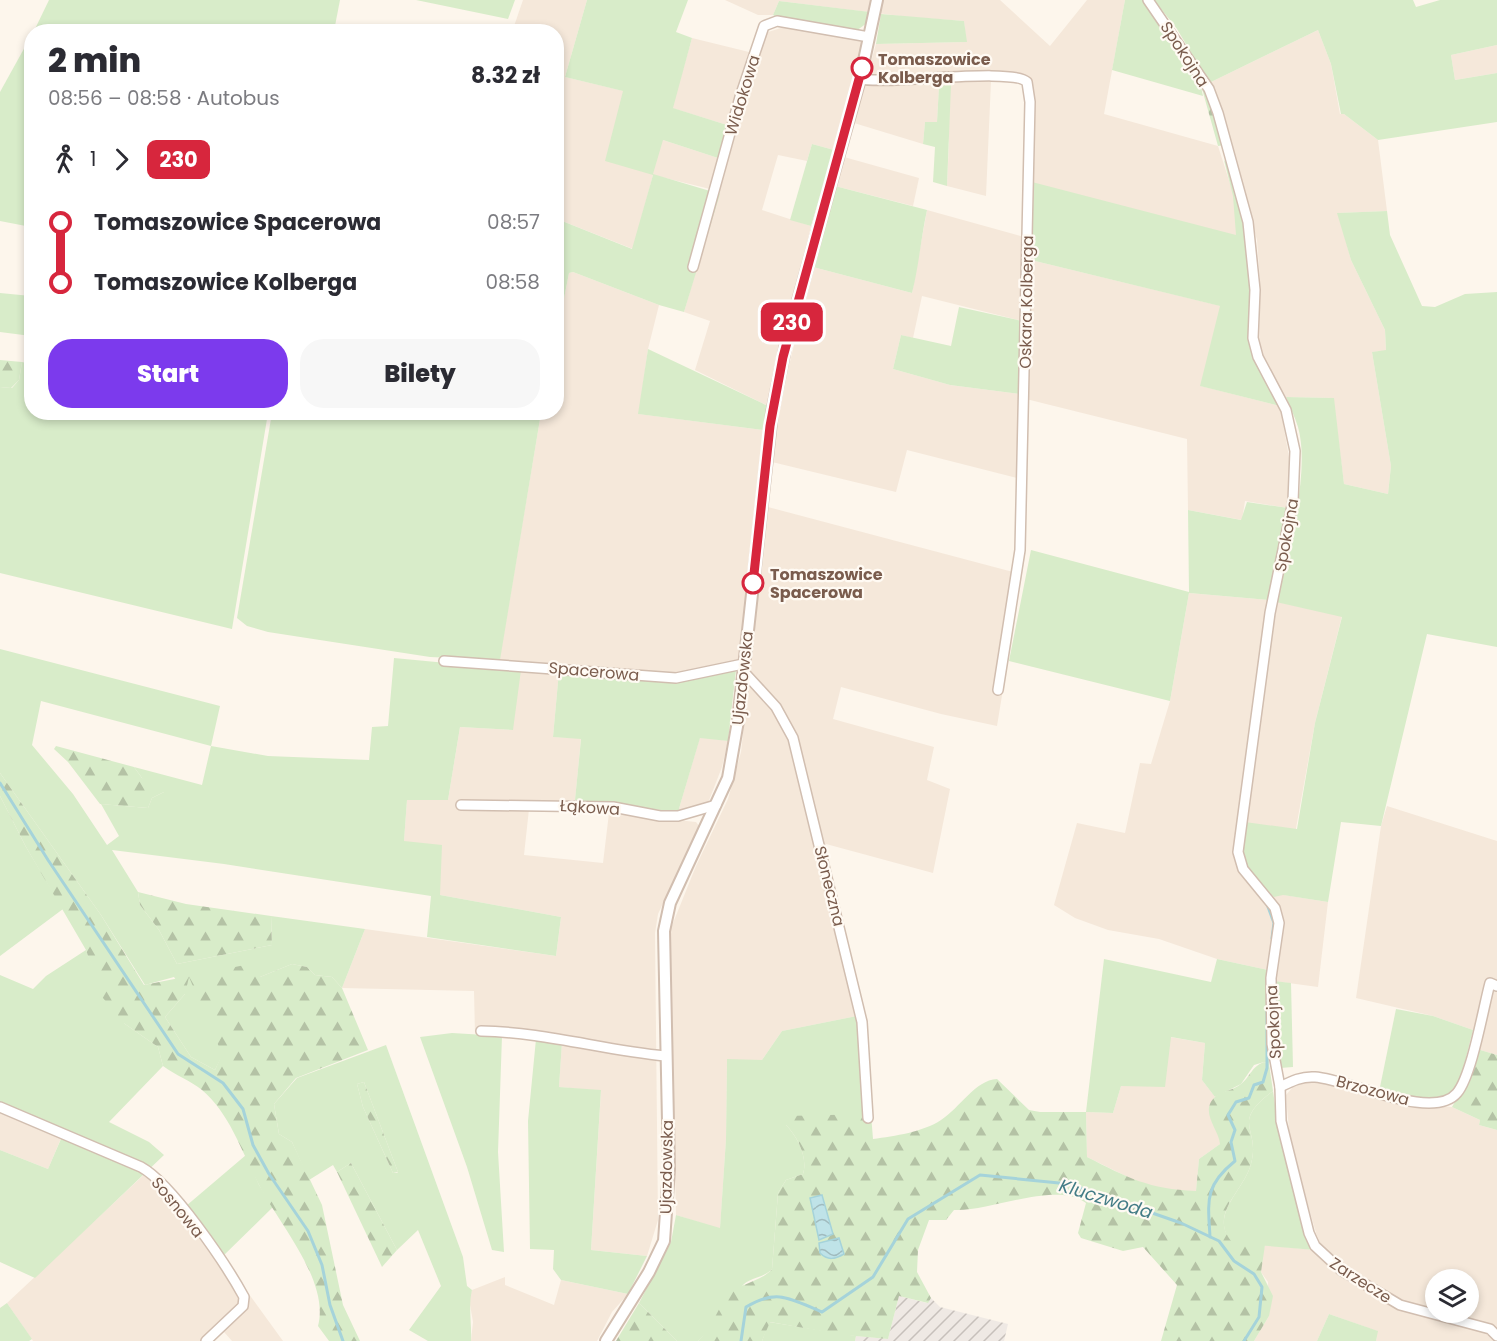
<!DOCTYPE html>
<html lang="pl">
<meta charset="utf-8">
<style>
:root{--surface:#fff;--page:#f7f7f7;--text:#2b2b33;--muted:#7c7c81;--accent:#7c3aed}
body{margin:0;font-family:Poppins,sans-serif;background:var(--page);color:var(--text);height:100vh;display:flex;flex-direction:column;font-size:22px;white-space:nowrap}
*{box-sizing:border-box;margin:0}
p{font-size:20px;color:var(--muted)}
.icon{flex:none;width:33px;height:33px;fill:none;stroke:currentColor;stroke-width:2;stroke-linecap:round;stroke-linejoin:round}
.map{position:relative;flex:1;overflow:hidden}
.drawer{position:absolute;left:24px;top:24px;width:540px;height:396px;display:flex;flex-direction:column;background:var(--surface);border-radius:24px;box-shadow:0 3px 9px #0003}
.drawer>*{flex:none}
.badge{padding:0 12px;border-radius:9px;font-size:21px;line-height:39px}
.buttons{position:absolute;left:1425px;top:1269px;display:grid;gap:12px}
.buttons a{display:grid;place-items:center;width:54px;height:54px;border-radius:50%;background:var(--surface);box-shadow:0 3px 9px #0003;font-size:30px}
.map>.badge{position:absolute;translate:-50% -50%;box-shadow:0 0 0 3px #fff}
.legs{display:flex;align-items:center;gap:9px;height:66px;padding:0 24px;font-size:20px}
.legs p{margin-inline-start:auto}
.head{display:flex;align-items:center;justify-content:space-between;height:102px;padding:0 24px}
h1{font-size:33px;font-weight:800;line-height:45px}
.button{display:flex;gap:12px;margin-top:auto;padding:12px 24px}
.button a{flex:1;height:69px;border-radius:24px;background:var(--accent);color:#fff;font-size:24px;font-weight:800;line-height:69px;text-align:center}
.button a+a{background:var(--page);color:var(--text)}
ul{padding:0 24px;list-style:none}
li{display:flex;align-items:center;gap:21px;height:60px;font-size:22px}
li i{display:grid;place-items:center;width:9px;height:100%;margin:0 8px;background:currentColor}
li i::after{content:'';width:15px;height:15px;margin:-8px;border:4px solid;border-radius:50%;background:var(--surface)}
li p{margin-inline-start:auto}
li:first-child i{background:linear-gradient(#0000 50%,currentColor 0)}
li:last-child i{background:linear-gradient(currentColor 50%,#0000 0)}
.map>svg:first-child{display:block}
.residential{fill:#f5e8da;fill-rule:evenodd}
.industrial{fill:url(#industrial-furrows)}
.grass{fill:#d8ecc9;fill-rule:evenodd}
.forest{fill:url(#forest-firs);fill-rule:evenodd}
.water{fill:url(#water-waves);stroke:#a5d3da;stroke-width:1.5}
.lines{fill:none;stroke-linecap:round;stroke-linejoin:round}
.stream{stroke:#a5d3da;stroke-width:3}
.minor-casing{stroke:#d1beb0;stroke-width:12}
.tertiary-casing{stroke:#d1beb0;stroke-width:14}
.minor{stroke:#fff;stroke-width:9}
.tertiary{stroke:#fff;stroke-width:10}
.line-1-casing{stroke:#fff;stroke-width:14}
.line-1{stroke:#d7263d;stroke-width:9}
.stop-1-dot{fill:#fff;stroke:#d7263d;stroke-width:3}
.labels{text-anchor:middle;stroke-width:4.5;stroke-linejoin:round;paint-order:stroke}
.street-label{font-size:16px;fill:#7a5c4d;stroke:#fffaf3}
.stop-label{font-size:16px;font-weight:bold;fill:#7a5c4d;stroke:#fffaf3;text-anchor:start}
.water-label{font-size:18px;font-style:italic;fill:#437c86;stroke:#fffaf3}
</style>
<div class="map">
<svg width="1497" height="1341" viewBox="0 0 1497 1341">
<defs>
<pattern id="industrial-furrows" width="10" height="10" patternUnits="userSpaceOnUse" patternTransform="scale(1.5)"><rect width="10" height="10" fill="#efe9e4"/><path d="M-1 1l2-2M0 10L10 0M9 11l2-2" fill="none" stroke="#c7c0bb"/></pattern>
<pattern id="forest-firs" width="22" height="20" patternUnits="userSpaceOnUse" patternTransform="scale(1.5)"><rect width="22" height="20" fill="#d8ecc9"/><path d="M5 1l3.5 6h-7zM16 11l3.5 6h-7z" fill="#b4c2a5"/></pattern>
<pattern id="water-waves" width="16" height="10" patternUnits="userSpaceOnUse" patternTransform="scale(1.5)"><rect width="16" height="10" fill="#bfe3e8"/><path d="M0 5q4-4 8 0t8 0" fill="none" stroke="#a0bbbe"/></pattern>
</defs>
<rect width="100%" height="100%" fill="#fdf6ec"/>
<g class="residential">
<path d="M523,0H587L565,77L624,91L663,140L718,158L710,189L653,175L633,249L557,219L560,177L556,175V32H512Z"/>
<path d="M725,0H1000L1050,46L1087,0H1125L1104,114L1218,146L1234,196L1237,236L1025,181L1027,92L1020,82L991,81L986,196L947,186L949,142L939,86L937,122H925L923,144L854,123L876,44L966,42L964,21L909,17L779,1L773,15H758Z"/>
<path d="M784,27L863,41L834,150L812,144L807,161L778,155L762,210L811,226L768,406L695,370L710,321L684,312L765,33Z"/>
<path d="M1318,30L1331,64L1340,114H1344L1378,140L1387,211L1338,213L1351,260L1385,330L1386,351L1372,352L1391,466L1388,494L1344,484L1333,398L1286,397L1270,375L1259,349L1260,281L1257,240L1236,164L1209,83Z"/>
<path d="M692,38L749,52L727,125L672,108Z"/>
<path d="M1497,45V73L1455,80L1451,55Z"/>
<path d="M844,157L919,178L913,206L835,186Z"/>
<path d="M927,210L1024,237L1022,321L922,296L913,338L901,335L893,369L950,385L1020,394L1017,478L907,450L896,492L772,462L778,411L813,267L912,293Z"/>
<path d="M1031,260L1221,306L1201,386L1280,406L1290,463L1288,508L1245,501L1242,520L1188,510L1187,439L1026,399Z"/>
<path d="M573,272L659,305L648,349L639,414L763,430L739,661L670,675L564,665L559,671L553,737L581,738L574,811L529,809L524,855L603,863L609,813L696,822L699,826L658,914L655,933L658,1220L647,1256L591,1250L601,1091L559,1087L562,1042L475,1034L474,991L342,988L365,929L556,956L561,917L440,895L404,841L407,800H448L460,727L513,730L498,668L541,413L556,412L557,334L569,273Z"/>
<path d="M768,507L1013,572L1023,548L1026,549L997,726L941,714L841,687L833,719L934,747L927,780L950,789L933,873L826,844L819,864L857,1016L782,1031L762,1060H727L726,1139L720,1229L676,1215L669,933L696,866L728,799L741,752Z"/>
<path d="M1189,593L1269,600L1342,616L1315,723L1284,895L1328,902L1318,987L1267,980L1268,970L1217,959L1159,939L1108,930L1075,918L1054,905L1077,823L1125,833L1140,763L1151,764L1170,701Z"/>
<path d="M700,737L728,741L722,767L708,803L678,812Z"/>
<path d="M1387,806L1497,841V1055L1470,1047L1473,1030L1433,1016L1356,998L1381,826Z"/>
<path d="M1170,1037L1205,1043L1202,1080L1215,1097L1210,1106L1220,1134V1144L1199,1159L1196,1192L1170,1190L1142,1184L1087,1157L1086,1112L1113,1113L1121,1086Z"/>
<path d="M1298,1081H1314L1391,1102L1452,1107L1480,1120L1479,1125L1497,1130V1341H1376L1377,1331L1329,1314L1317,1341H1254L1269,1316L1268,1282L1261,1272L1260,1263L1265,1245L1315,1250L1330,1267L1337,1263L1321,1245L1316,1233L1290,1142L1286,1095ZM1436,1280H1468V1312H1436Z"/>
<path d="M0,1110L62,1136L48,1169L0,1150Z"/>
<path d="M150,1169L222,1257L283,1341H232L224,1332L212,1341H33L7,1303Z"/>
<path d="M505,1277V1285L554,1305L561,1280L628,1294L612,1312L597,1341H471L473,1322L469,1299L472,1290Z"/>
</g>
<path class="industrial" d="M899,1296L927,1303L931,1298L940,1307L1008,1324L1004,1341H855L856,1336L888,1339Z"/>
<g class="grass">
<path d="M49,0H340L334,31H34Z"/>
<path d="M416,0H515L508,19Z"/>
<path d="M587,0H688L676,32L692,38L673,108L727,125L718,158L663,140L653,174L720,194L684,312L659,305L573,272L569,273L557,334V219L632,249L653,175L605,161L623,91L565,77Z"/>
<path d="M1125,0H1144L1199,78L1203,96L1112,70Z"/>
<path d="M1154,0H1413L1416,7L1440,0H1497V45L1451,55L1455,80L1497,73V122L1378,140L1344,114H1341L1331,64L1318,30L1209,83L1177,29Z"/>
<path d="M779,1L870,12L867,23L856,31L779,18L773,15Z"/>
<path d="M881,14L964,21L967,42L876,44Z"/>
<path d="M31,36V227L0,221V92Z"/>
<path d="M951,85L947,186L933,182L935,147L923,144L925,122H937L939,86Z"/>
<path d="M812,144L834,150L811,226L790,220Z"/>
<path d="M1224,160L1230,167L1247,235L1253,284L1249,346L1280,406L1200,386L1220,306L1031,260L1032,182L1236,235L1233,196Z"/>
<path d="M835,186L927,210C921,238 919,265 912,293L813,267Z"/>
<path d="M1387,211L1390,235L1422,306L1435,307L1465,294L1497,292V647L1427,634L1381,826L1341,822L1328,902L1283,895L1274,897C1243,865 1237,867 1245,822L1297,829L1315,723L1342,617L1276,602C1287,556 1311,472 1298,427C1295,417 1290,407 1286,397L1334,398L1344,484L1388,494L1391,466L1372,352L1386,350L1385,330L1351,260L1337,213Z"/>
<path d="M0,293L31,296V336L0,332Z"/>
<path d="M959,307L1022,321L1020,394L950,385L893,369L901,335L951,346Z"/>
<path d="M648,349L768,406L763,430L638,414Z"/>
<path d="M22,362L31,364L32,412L268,413L232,629L0,573V387L12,388L19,380Z"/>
<path d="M272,413H541L500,660L430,657L268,632L247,626L237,618Z"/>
<path d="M1247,502L1288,508L1269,600L1189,593L1170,701L1009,661L1031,550L1189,592L1188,510L1241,520Z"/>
<path d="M0,649L220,706L211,746L268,756L369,760L372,727L388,726L394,658L521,670L513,730L460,727L448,800H407L404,841L442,845L440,895L561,917L556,956L427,937L431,896L224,864L112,850L138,892L140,905L159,930L177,964L272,945L271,916L365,929L342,988L332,977L315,975L307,967L292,964L260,977L215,1070L191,1057L165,1017L185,994L174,977L145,985L101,915L0,773ZM41,701L211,746L202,785L134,767L142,778L164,792L152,798L148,808L101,804L119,836L107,845L73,794L32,745Z"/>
<path d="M736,670L728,741L700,738L678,812L575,800L581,739L553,737L559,671L677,681Z"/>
<path d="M0,796L26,847L63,909L0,956Z"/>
<path d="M86,950L94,970L125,1024L158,1047L163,1066L109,1122L149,1142L164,1155L35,1278L0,1262V1150L48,1169L64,1132L0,1105V975L33,989L46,976Z"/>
<path d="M1104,959L1211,982L1217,959L1268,970L1266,1011L1269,1064L1264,1062L1254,1065L1241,1084L1215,1097L1202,1080L1205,1043L1171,1037L1165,1087L1121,1086L1113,1113L1086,1112Z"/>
<path d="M1274,981L1291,983L1293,1067L1280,1068L1277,1057Z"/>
<path d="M1396,1009L1433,1016L1473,1030L1459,1085L1447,1098L1421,1101L1380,1087Z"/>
<path d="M857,1016L871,1114L786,1125C798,1137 808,1158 803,1174L786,1180L778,1193L772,1269C764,1278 751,1277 743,1285C726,1303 716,1325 698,1341H677L639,1303L671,1242L676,1215L720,1228L726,1139L727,1059L762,1060L782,1031Z"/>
<path d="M452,1033L502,1036L498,1152L504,1252L492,1250L467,1167L420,1037Z"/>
<path d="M536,1039L562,1042L559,1087L601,1090L591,1250L647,1256L628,1294L561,1280L553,1269L554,1250L530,1249L528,1121Z"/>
<path d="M386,1045L463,1257L467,1286L472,1290C468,1306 472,1324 471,1341H428L409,1330L441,1286L418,1230L397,1250L351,1163L337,1172L333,1165L309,1180L292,1142L279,1134L274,1104L297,1078ZM364,1082L398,1172L397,1173H393L363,1107L357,1084Z"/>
<path d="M1273,1091L1279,1133L1315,1250L1232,1243C1208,1214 1244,1191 1251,1164C1261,1127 1229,1124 1273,1091Z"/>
<path d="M246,1155L259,1185L273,1207L222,1257L186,1206Z"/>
<path d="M7,1303L32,1339L29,1341H0V1308Z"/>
<path d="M1329,1314L1378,1331L1376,1341H1317Z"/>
<path d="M769,1322L856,1336L855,1341H762Z"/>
</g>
<g class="forest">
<path d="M1199,78L1212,103L1225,145L1218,146Z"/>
<path d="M0,360L22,362L19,380L11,388L0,387Z"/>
<path d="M56,746L134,767L142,778L163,781L164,792L152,798L148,808L100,804L68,762L54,749Z"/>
<path d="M0,773L101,915L144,985L245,965L260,977L292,964L307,967L315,975L332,977L342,988L368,1050L296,1078L274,1104L279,1134L292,1142L322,1205L343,1305L360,1341H329L318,1326C330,1281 279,1224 259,1185C242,1153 231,1115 202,1090C191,1081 175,1075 163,1066L158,1047L125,1024L103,998L86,950L26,847L0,796ZM189,977L222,1054L215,1070L191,1057L165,1017L185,994Z"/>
<path d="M138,892L186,904L271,916L272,945L177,964L159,930L140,905Z"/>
<path d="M1477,1049L1497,1055V1130L1479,1125L1480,1120L1452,1107L1466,1082Z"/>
<path d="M1264,1062L1269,1064L1273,1091C1229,1124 1261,1127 1251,1164C1244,1191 1208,1214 1232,1242L1265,1245L1261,1272L1273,1296L1269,1316L1254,1341H1161L1177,1285L1143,1247L1123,1251L1081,1238L1078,1233L1086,1203C1057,1180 990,1212 954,1210L946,1220H929L918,1250L917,1272L931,1298L928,1303L899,1296L888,1339L844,1335L770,1322L762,1341H698C714,1326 720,1302 730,1293C742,1283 762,1281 772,1269L778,1193L786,1180L803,1174C808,1158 798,1137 786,1125L787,1116L871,1114L873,1139C895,1136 923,1132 941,1120C960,1108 975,1080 997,1079L1029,1110L1040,1112H1086L1087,1157C1129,1178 1148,1189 1196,1191L1199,1159L1220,1144C1219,1129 1199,1112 1215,1097C1222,1091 1234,1090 1241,1084C1251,1076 1251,1067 1264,1062Z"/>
<path d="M364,1082L398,1172L393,1173L363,1107L357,1084Z"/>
<path d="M351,1163L397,1250L382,1267L337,1172Z"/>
<path d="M639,1303L677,1341H616Z"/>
</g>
<g class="water">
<path d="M822,1195L833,1234L819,1240L810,1198Z"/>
<path d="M839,1238L844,1254C835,1259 828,1261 820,1253L819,1243Z"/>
</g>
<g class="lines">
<g class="stream">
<path d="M0,783L48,860L178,1054L223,1083L243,1109L253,1145L269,1174L308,1231L322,1265L330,1305L343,1341"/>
<path d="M1267,904L1274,923L1272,938"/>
<path d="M1210,1237C1208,1201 1204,1186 1235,1161L1231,1142L1235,1130L1228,1115L1236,1102L1249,1098L1254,1085L1263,1082L1267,1068V1011"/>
<path d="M741,1341L746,1307C777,1288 791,1299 822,1312L873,1277L908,1219L980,1175L1069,1184L1181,1223L1219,1241L1234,1261L1254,1274L1262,1287L1259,1317L1244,1341"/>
</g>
<g class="minor-casing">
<g id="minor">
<path d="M1148,0L1209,89L1218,113L1248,222L1255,290L1253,338L1258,357L1286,410L1295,451L1293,501L1270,613L1238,852L1243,869L1275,908L1279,923L1271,978L1272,1044L1280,1087L1281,1121L1309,1233L1315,1246L1341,1270L1400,1305L1490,1329L1497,1336"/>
<path d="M860,79C891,85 1012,67 1027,82L1030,102L1020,550L998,690"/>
<path d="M693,267L740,97L764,26L777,21L869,37"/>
<path d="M444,661L676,678L743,664"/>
<path d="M743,671L776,707L793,738L862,1022L868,1118"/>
<path d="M461,805L613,807L660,816H678L716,805"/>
<path d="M481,1031C543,1032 603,1050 665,1056"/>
<path d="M1280,1087C1292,1081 1302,1076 1315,1077C1348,1079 1433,1122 1457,1093C1472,1075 1483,1009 1490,983L1497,986"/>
<path d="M0,1107L141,1167C172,1184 226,1264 244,1297L243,1306L206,1341"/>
</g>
</g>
<g class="tertiary-casing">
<path id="tertiary" d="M606,1341L649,1272L664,1241L669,1169L664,931L670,903L728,778L738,721L772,413L786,344L860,79L877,0"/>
</g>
<use href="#minor" class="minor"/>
<use href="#tertiary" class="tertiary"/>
</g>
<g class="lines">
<g class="line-1-casing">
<path id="line-1" d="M753,583L770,426L783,357L862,68"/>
</g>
<use href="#line-1" class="line-1"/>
</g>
<g class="stop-1-dot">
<circle cx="862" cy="68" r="10"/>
<circle cx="753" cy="583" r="10"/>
</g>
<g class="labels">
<g class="street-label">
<text transform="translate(1185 54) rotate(57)" y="6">Spokojna</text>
<text transform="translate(742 95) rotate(-73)" y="6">Widokowa</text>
<text transform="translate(1026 302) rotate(-89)" y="6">Oskara Kolberga</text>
<text transform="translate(1286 535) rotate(-80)" y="6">Spokojna</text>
<text transform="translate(594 671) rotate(5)" y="6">Spacerowa</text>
<text transform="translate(742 678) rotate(-84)" y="6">Ujazdowska</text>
<text transform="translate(590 807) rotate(4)" y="6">Łąkowa</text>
<text transform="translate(830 886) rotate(76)" y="6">Słoneczna</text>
<text transform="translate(1273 1022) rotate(-93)" y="6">Spokojna</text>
<text transform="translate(1373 1090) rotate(15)" y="6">Brzozowa</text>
<text transform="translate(666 1167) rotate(-89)" y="6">Ujazdowska</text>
<text transform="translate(178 1207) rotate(51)" y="6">Sosnowa</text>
<text transform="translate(1361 1280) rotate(33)" y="6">Zarzecze</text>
</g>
<g class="stop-label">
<text x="878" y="65">Tomaszowice<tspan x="878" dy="18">Kolberga</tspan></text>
<text x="770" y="580">Tomaszowice<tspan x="770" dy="18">Spacerowa</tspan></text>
</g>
<g class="water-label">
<text transform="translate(1106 1199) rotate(17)" y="6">Kluczwoda</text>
</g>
</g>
</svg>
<div class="buttons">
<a><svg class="icon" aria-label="layers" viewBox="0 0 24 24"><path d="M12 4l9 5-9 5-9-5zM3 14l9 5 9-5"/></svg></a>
</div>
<b class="badge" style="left:792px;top:322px;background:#d7263d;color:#fff">230</b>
<section class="drawer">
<div class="head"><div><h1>2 min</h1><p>08:56 – 08:58 · Autobus</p></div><b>8.32 zł</b></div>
<div class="legs"><svg class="icon" aria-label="walk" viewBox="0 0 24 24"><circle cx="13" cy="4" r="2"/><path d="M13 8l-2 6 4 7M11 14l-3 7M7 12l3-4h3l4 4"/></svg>1<svg class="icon" aria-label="forward" viewBox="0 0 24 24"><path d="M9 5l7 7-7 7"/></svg><b class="badge" style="background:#d7263d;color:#fff">230</b></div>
<ul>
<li><i style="color:#d7263d"></i><b>Tomaszowice Spacerowa</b><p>08:57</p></li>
<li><i style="color:#d7263d"></i><b>Tomaszowice Kolberga</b><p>08:58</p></li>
</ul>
<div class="button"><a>Start</a><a>Bilety</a></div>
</section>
</div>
